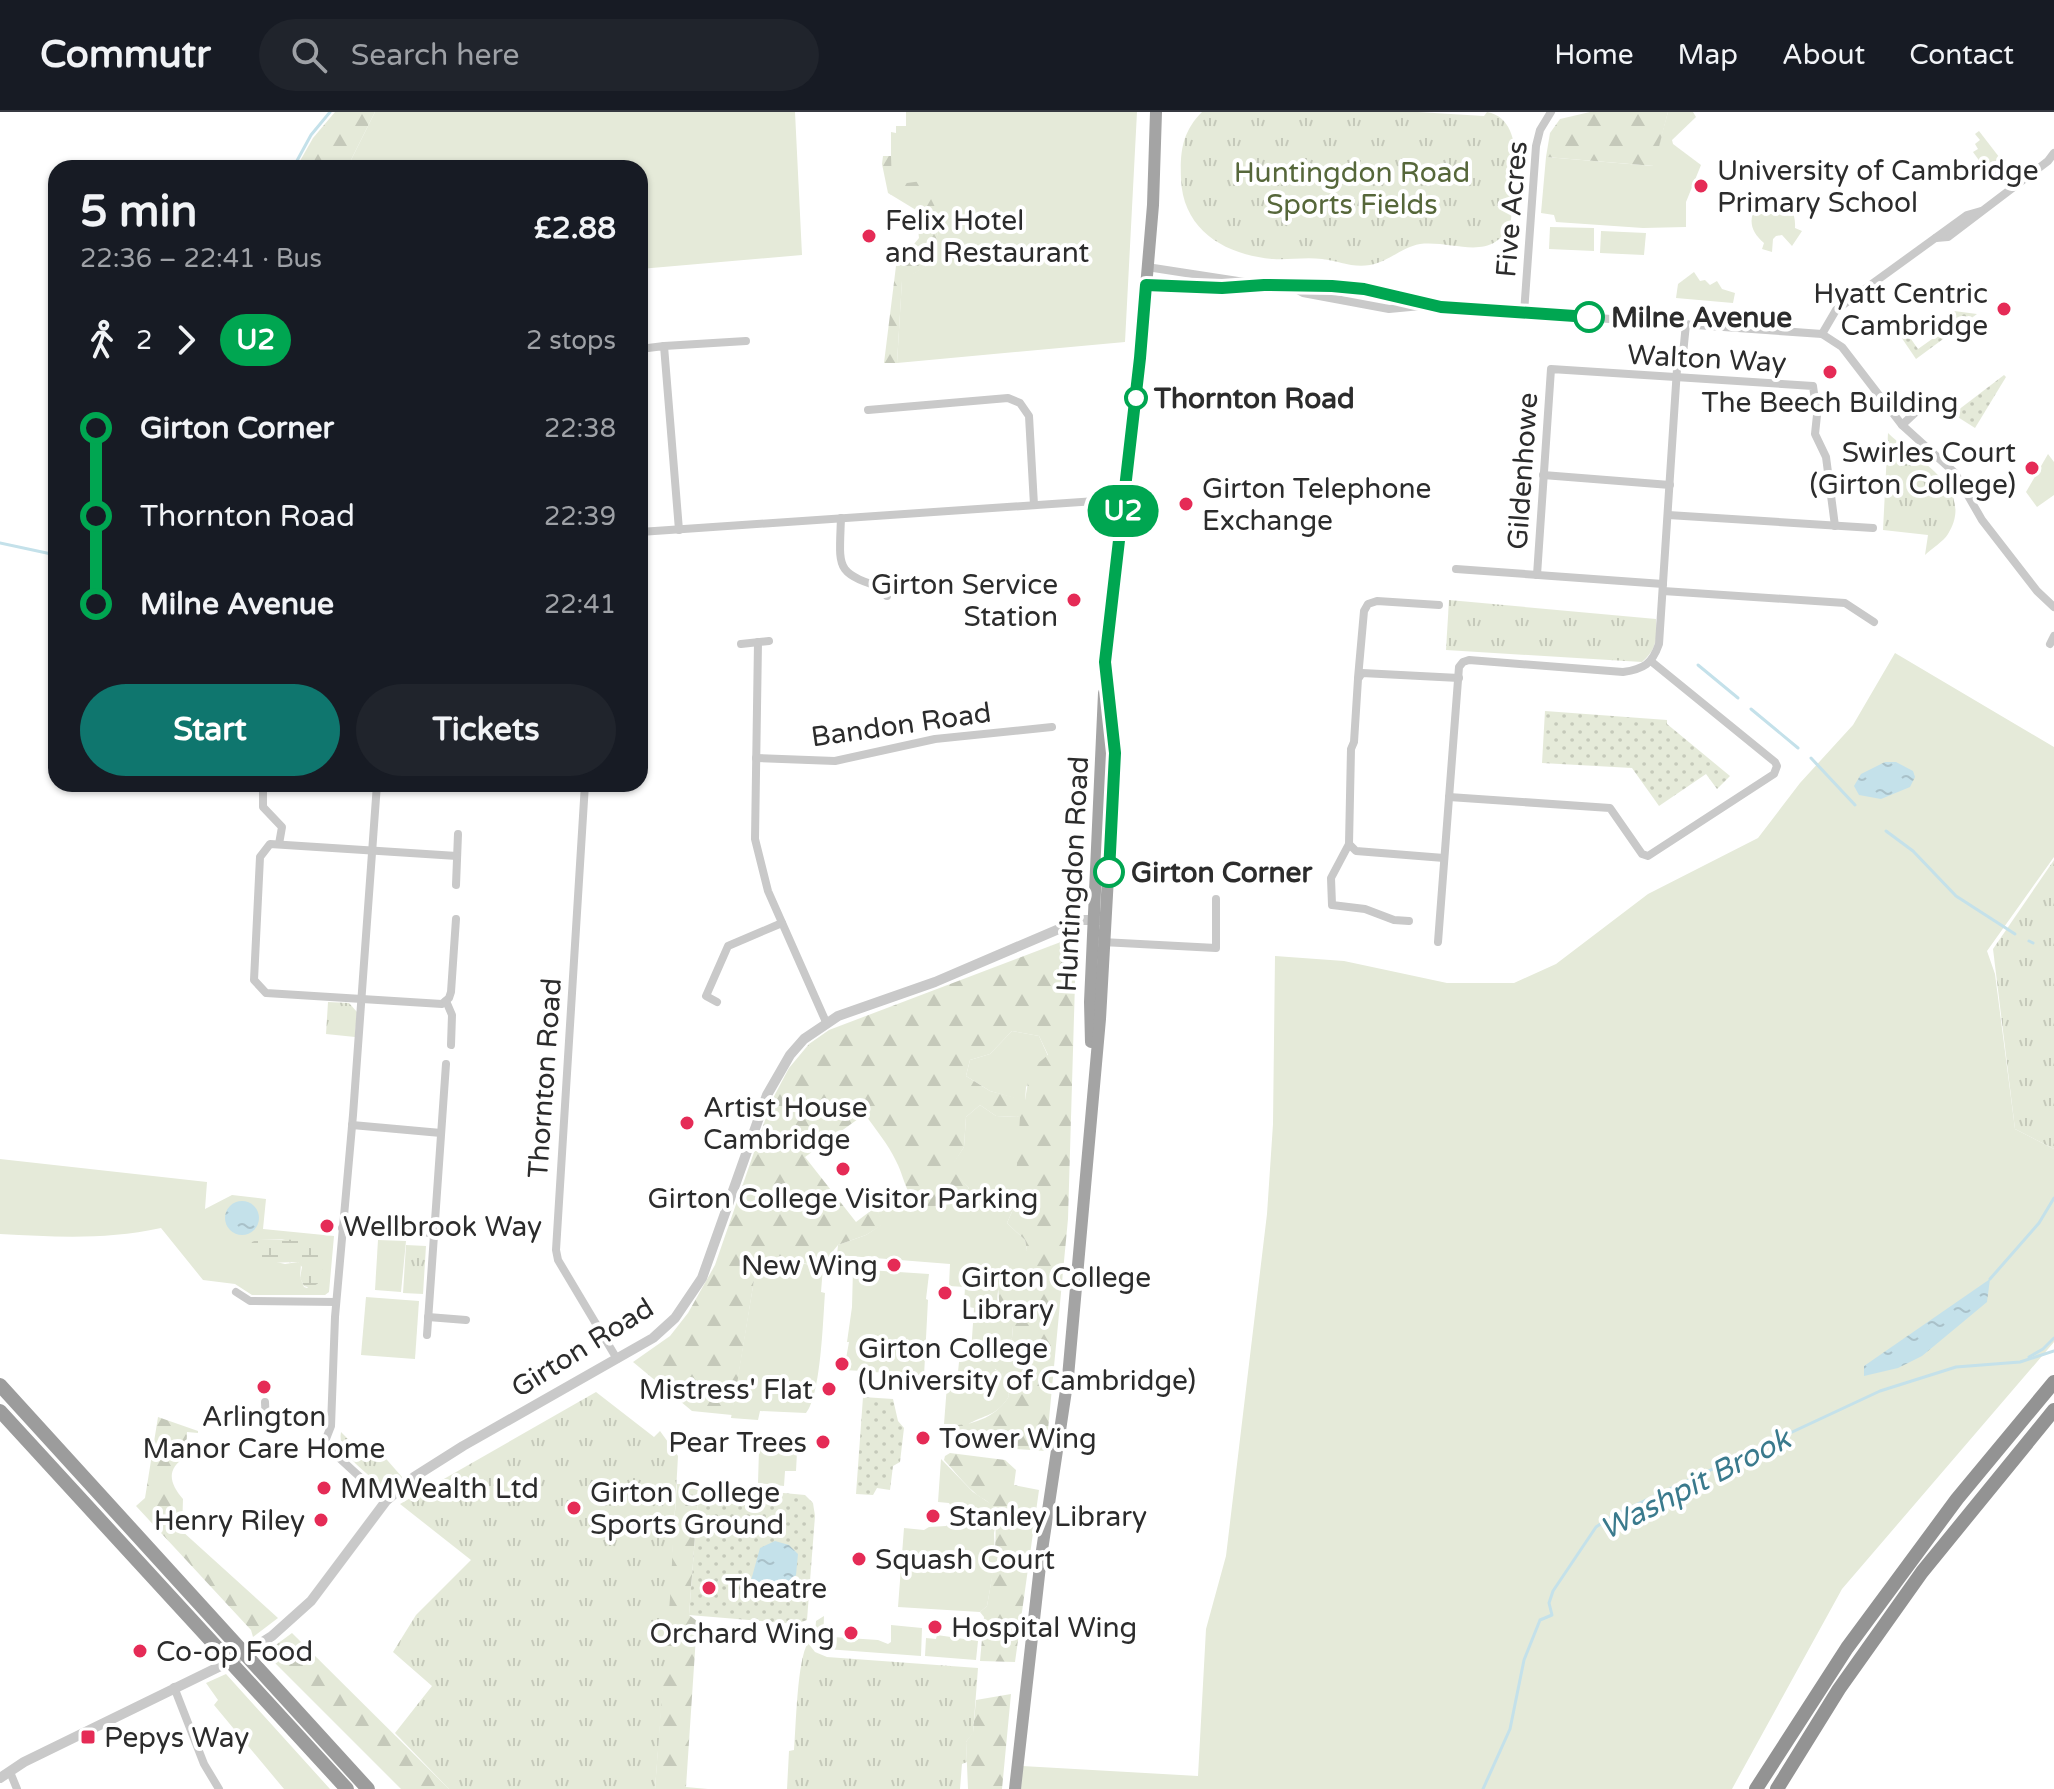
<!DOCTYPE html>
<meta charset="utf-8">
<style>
:root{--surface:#171b24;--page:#20242c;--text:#f1f3f6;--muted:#9ea1a6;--line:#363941;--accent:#0f766e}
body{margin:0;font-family:"Varela Round",sans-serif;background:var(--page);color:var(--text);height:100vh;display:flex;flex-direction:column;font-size:30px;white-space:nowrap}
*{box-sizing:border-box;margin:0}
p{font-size:26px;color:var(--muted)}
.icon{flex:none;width:44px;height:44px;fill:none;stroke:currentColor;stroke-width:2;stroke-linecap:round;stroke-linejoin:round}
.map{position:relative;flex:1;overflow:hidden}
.panel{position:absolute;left:48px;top:48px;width:600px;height:632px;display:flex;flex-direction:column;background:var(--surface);border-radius:24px;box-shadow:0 2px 6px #0004}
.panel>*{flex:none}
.badge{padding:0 16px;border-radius:26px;font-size:28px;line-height:52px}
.map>.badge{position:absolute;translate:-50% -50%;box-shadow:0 0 0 4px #fff}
.legs{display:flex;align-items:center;gap:12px;height:88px;padding:0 32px;font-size:26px}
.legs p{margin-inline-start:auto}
.summary{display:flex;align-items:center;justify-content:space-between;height:136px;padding:0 32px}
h1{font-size:44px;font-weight:800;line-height:60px}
.action{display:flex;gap:16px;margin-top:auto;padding:16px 32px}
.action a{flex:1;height:92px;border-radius:48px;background:var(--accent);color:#fff;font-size:32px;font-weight:800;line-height:92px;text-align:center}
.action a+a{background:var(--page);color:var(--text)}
ul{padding:0 32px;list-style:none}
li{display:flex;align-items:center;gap:28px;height:88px;font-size:30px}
li i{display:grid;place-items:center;width:12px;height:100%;margin:0 10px;background:currentColor}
li i::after{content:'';width:20px;height:20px;margin:-10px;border:6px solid;border-radius:50%;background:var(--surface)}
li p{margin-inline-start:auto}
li:first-child i{background:linear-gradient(#0000 50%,currentColor 0)}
li:last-child i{background:linear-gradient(currentColor 50%,#0000 0)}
header{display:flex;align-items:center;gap:48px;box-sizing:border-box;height:112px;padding:0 40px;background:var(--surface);border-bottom:2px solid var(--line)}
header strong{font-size:38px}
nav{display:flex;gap:44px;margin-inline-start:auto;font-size:28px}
.search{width:560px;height:72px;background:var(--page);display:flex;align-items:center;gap:20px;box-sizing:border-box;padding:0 28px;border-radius:44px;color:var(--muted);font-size:30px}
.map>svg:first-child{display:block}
.grass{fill:#e5ead9;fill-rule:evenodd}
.forest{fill:url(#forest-firs);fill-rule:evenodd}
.wetland{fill:url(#wetland-marsh)}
.park{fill:url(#park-tufts)}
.garden{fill:url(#garden-dots)}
.water{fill:url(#water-ripples)}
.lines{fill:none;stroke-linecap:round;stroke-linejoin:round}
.stream{stroke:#c4e1ea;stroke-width:3}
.minor{stroke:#c9c9c9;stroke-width:8}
.tertiary{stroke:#c9c9c9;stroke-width:10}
.primary{stroke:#a4a4a4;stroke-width:12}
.trunk{stroke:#9c9c9c;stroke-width:14}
.motorway{stroke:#939393;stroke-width:14}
.line-1-casing{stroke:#fff;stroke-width:18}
.line-1{stroke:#00a651;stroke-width:12}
.poi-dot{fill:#e52b56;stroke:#fff;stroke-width:3}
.stop-1-dot{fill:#fff;stroke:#00a651;stroke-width:4}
.labels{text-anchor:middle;stroke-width:8;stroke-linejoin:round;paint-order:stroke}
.poi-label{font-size:28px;fill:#2c2c2c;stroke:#fff;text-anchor:start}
.park-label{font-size:28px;fill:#56673a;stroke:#fff}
.street-label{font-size:28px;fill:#2c2c2c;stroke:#fff}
.stop-label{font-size:28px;font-weight:bold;fill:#2c2c2c;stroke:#fff;text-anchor:start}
.water-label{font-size:30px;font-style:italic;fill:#3a7a8d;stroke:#fff}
</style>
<header>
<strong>Commutr</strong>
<div class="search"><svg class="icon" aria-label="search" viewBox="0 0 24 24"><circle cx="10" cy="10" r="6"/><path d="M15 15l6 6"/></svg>Search here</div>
<nav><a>Home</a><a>Map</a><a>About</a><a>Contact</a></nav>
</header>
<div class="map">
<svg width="2054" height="1677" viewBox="0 0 2054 1677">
<defs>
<pattern id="forest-firs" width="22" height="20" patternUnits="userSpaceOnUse" patternTransform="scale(2)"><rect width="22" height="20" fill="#e5ead9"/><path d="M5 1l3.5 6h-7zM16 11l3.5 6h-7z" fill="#c5c9ba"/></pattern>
<pattern id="wetland-marsh" width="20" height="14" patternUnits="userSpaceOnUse" patternTransform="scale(2)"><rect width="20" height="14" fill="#e5ead9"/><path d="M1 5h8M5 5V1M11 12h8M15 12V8" fill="none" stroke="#c5c9ba"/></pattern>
<pattern id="park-tufts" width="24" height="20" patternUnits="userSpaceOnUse" patternTransform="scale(2)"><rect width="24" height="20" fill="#e5ead9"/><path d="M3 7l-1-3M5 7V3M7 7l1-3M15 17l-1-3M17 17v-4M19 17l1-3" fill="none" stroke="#c5c9ba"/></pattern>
<pattern id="garden-dots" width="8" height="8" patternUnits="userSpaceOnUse" patternTransform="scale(2)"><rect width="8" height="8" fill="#e5ead9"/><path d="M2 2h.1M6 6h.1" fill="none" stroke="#c5c9ba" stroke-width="1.8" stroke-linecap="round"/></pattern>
<pattern id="water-ripples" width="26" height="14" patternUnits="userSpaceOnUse" patternTransform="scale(2)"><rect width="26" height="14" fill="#c4e1ea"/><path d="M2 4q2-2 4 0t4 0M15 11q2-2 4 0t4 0" fill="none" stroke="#a9c1c9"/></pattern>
</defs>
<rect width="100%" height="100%" fill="#fff"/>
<g class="grass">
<path d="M375,0H795L802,143L640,157V56H347Z"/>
<path d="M906,0H1137L1125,230L897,251L902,168L933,150L940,105L891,73V20L896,21V14H906Z"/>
<path d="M1668,0H1693L1696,5L1672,28L1673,32L1701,53L1686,90V115L1643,116L1556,110L1554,103L1541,101L1546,45L1653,54Z"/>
<path d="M1979,19L2006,54L1991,65L1973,40L1978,37L1975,32L1980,28L1975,22Z"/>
<path d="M1773,86C1789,90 1796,100 1795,116L1802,119L1792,134L1782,123L1776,124L1773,127L1772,140L1762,137L1764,131C1752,121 1748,110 1755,96Z"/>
<path d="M1550,115L1594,116V139L1549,137Z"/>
<path d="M1601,119L1646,121L1644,143L1600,141Z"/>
<path d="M1694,160L1700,169L1705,168L1710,173L1717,169L1722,177L1735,181L1733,191L1676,186L1678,172Z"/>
<path d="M2048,342L2054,350V383L2037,395L2026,380Z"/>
<path d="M1895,541L2054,635V745L1987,839L1995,862L2015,1017L2054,1037V1230L1842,1477L1732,1677H1021L1022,1654L1198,1664L1206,1517L1226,1444L1267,1102L1273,1012L1275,844L1344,849L1447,871H1514L1556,852L1648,782L1758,726L1800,671L1853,613Z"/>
<path d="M1012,919L1039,924L1048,944L1026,975L1025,989L990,979L966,964L970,948L990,942Z"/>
<path d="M980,993L996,1004L1020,1005L1022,1077L1007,1111L1025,1128L1027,1138C1010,1152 990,1176 1000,1200C1002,1205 1009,1210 1013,1214L1011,1236L993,1241L995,1258L1002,1260L1009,1284C997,1305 984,1302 967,1313L964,1325L967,1334L948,1332L943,1325L947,1273L943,1260H958L960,1240L971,1241L974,1196L964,1194L965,1175L949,1174L950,1152L837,1143L838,1133L866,1123L881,1113L877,1094L910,1082C916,1089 920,1089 928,1091C948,1095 956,1091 969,1076L950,1056L964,1035L966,1005Z"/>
<path d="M0,1047L207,1070L205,1097L232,1083L266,1087L263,1117L334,1124L329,1180L325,1183H252L235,1172L203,1168L161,1116C105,1128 57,1125 0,1122ZM259,1127H282L310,1136L320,1163L307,1176L304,1175L300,1165L301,1152L298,1150L285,1152L272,1149Z"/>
<path d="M378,1128L406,1129L401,1180L375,1178Z"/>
<path d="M758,1144L823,1155L821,1180L825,1181C823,1207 821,1284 806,1301L760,1299L758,1308L731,1306Z"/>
<path d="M853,1157L929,1162L926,1187L928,1188L924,1264L891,1259L890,1261L873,1260V1258L864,1257L863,1259L844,1258L849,1230H847L852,1195Z"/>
<path d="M366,1185L419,1189L415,1247L361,1243Z"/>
<path d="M759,1337L797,1340L796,1359H785L784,1374L758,1371Z"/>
<path d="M941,1347L973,1380L991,1392L997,1407L994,1421L995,1449L987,1494L980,1500L898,1495L904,1416L924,1418L929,1415L946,1414L953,1408V1398L949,1391L938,1390Z"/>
<path d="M824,1504L823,1529L832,1530L833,1525L878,1528L888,1532L891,1530V1513L922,1516L921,1544L826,1537C814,1530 815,1522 816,1509Z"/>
<path d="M937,1523L978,1529L976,1548L925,1544L926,1526L936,1527Z"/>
<path d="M226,1562L330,1677H284L214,1593L218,1588L206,1571Z"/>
</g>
<g class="forest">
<path d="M335,0H375L347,56H296L313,26Z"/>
<path d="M1590,0H1668L1654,54L1546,45L1550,21L1560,7Z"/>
<path d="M883,44H891L892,73L922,69L940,105L933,150L902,169L897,251H884L896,154L919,126L916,98L888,81L882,52Z"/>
<path d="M1066,828L1074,830L1076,837L1068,1107L1046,1339L967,1334L964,1325L953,1319L955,1313C975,1313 998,1303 1009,1284L1002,1261L988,1253L987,1248L993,1241L1011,1236L1013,1215L1000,1200L998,1175L993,1165L1015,1148L1017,1141L1027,1138L1025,1128L1007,1111L1022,1077L1016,1067L1020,1005L996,1004L980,993L966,1005L964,1035L951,1056L969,1076C955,1092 927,1107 911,1084C904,1073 902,1060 896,1049C888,1032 875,1017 865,1002L805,1045L856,1110L877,1094L882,1113L866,1123L838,1133L821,1154L758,1144L732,1303L692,1299L633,1250L670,1224L688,1201L715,1153L772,988L789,956L809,932L829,918ZM1012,919L1039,924L1048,943L1030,958L1025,988L990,979L966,964L970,948L990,942Z"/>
<path d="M158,1305L198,1319V1321L187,1320L186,1345C165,1357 170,1372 183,1387L182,1419L278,1506L253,1525L251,1518L136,1394L145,1386Z"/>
<path d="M950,1341L1005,1348L1016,1358L1014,1373L1039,1378L1015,1550L980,1549L984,1505L980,1500L987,1494C991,1473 1003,1405 989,1391C985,1387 978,1385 974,1380C963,1371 954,1358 944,1348L945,1344Z"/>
<path d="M677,1372L699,1373L689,1503L697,1509L686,1675L708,1677H655Z"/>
<path d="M292,1521L449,1677H401L265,1541Z"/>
<path d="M1011,1582L1002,1677H968L966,1630L973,1620L976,1588Z"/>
</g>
<path class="wetland" d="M259,1127L303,1128L310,1136L320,1138L324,1146L320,1170L311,1176L304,1174L300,1166L302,1155L298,1150L265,1151L252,1146L249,1137L252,1130Z"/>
<g class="park">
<path d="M1202,0H1418L1484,4L1487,0C1529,8 1513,78 1511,108C1495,153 1455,128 1420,132C1402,135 1388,150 1370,153C1352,156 1339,149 1322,147C1305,145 1289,148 1273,147C1226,143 1183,119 1181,67C1180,40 1182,20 1202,0Z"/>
<path d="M1888,321C1914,347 1977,375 1948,422C1943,430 1932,436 1925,443L1928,423L1883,418Z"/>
<path d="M1449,488L1656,507C1658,526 1656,538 1642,550L1446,538Z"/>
<path d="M2054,748V1037L2015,1017L1993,837Z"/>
<path d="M328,890L349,891L357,900L355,925L326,922Z"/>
<path d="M406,1133L426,1134L423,1182L403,1181Z"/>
<path d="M596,1280L654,1325L660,1319L678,1344L670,1486L655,1677H449L395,1621L432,1574L393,1540L416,1503L471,1448L400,1392Z"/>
<path d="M341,1320L350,1329L381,1341L402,1365L398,1372L385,1376C370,1364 336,1341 341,1320Z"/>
<path d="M808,1531L815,1540L827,1545L978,1556L973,1621L966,1630L967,1650L962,1652L960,1677H787L789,1639L794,1638C796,1616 797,1547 808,1531Z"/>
</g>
<g class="garden">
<path d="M1954,199L1977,202L1916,247L1899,222L1906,220L1918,237L1949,215Z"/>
<path d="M2004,263L2006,265L1975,316L1953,302Z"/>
<path d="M1545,599L1667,608V612L1730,664L1717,677L1706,662L1659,694L1632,656L1542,651Z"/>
<path d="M863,1285L893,1287L898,1309L904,1316L900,1350L893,1354L890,1378L877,1376L873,1383L856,1382Z"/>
<path d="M699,1373L805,1383L813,1391L815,1404L807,1508L796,1512L689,1503Z"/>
</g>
<g class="water">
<path d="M1885,650H1896L1913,659L1915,665L1910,675L1881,687L1859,683L1854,674L1861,662Z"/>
<circle cx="242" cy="1106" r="17"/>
<path d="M1990,1167L1987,1190L1922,1244L1898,1256L1864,1264V1254Z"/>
<path d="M775,1429L789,1433L798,1442L796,1463L789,1471L776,1477L766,1470L759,1483L739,1482L750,1472L760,1436Z"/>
</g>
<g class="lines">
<g class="stream">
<path d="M293,56L311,23L330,0"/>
<path d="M0,431L56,443"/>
<path d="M1698,553L1738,586"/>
<path d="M1751,597L1798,636"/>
<path d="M1811,646L1855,693"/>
<path d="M1886,719L1913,739L1956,784L2015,822"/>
<path d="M2029,829L2033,831"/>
<path d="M1990,1167L2039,1111L2054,1086"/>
<path d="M2029,1245L2043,1237L2054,1226"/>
<path d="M1483,1677L1510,1617L1524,1548L1540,1508L1552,1503L1549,1491L1553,1479L1596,1415L1614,1403L1880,1279L1956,1255L2020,1250L2054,1239"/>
</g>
<g class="minor">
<path d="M1936,126L1948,125L2048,49L2054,41"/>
<path d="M1147,155L1264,173L1332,174L1364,177L1441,195L1822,222L1842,235L1902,313L1955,361L1982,408L2037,479L2054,495"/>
<path d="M1146,173L1172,175L1247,174"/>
<path d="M1294,176L1303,181L1389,197L1421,194"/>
<path d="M1524,201L1536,34L1540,18L1551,0"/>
<path d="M1822,222L1836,198L1967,103L1981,99"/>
<path d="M664,234L746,229"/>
<path d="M640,237L664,234L679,418"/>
<path d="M868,298L1008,286L1020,291L1029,304L1034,393"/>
<path d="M1902,313L1918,298"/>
<path d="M1543,363L1670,373"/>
<path d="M1668,403L1873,416"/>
<path d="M841,406C839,459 835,461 887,477"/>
<path d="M640,420L1125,387"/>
<path d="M1456,457L1663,472"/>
<path d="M1537,463L1551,257L1813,274L1817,303L1815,322L1826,345L1835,414"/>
<path d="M1663,479L1845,491L1874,510"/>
<path d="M887,484V468"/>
<path d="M758,530L755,727L768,779L826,910"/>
<path d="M741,532L769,529"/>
<path d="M2050,532L2054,524"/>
<path d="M1358,566L1364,499L1368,492L1377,489L1439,493"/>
<path d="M756,646L835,649L935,627L1052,615"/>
<path d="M263,672V695L282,715L279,732"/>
<path d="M377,672L353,1003L335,1205L331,1314L324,1332L386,1389"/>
<path d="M585,672L556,1138L558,1148L617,1247"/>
<path d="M1449,685L1610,696L1642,742L1648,744L1774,662L1777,654L1775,650L1652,550"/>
<path d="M1349,732L1331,766L1332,793L1365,797L1394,808L1409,809"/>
<path d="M1444,746L1356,739L1349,732L1351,637L1354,630L1358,567L1362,561L1459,566"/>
<path d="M456,773L458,722"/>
<path d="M456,807L451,880L449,886L442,892L266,881L254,868L260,745L270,732L457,744"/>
<path d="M1102,830L1216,836V787"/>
<path d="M1438,830L1459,555L1463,550L1469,548L1623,560C1644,557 1652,552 1659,532L1677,257L1683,242L1686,212"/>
<path d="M446,889L452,903L451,933"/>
<path d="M717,890L706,884L728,834L782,811"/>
<path d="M352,1013L441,1021"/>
<path d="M342,1116L434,1121"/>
<path d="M236,1180L250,1189L336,1190"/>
<path d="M428,1205L466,1208"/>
<path d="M427,1223L446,952"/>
<path d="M265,1290L266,1313"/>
<path d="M174,1575L204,1652L219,1677"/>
<path d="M10,1660L17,1677"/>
</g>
<path class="tertiary" d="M0,1666L24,1650L237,1546L272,1524L311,1489L386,1389L414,1365L463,1334L653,1226L675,1206L702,1166L767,983L790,943L804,927L838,904L935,870L1080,808H1101"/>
<g class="primary">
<path d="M1105,558L1140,246L1153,93L1156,0"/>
<path d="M1091,930L1090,890L1104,581"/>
<path d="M1015,1677L1041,1445L1068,1265L1100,907L1115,641L1105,550"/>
</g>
<g class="trunk">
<path d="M0,1273L368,1677"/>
<path d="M0,1299L347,1677"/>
</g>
<g class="motorway">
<path d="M1756,1677L1847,1536L1957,1387L2054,1270"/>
<path d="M1777,1677L1839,1577L1922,1460L2054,1298"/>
</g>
</g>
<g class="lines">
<g class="line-1-casing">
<path id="line-1" d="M1109,760L1115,641L1105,550L1140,246L1146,173L1222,176L1264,173L1332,174L1364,177L1441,195L1589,205"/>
</g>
<use href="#line-1" class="line-1"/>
</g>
<g class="poi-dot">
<circle cx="1701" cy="74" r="8"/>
<circle cx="869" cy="124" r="8"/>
<circle cx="2004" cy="197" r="8"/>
<circle cx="1830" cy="260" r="8"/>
<circle cx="2032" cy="356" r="8"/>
<circle cx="1186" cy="392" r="8"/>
<circle cx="1074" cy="488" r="8"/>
<circle cx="687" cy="1011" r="8"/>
<circle cx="843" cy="1057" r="8"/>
<circle cx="327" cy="1114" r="8"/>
<circle cx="894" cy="1153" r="8"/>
<circle cx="945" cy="1181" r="8"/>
<circle cx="842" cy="1252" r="8"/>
<circle cx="264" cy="1275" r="8"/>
<circle cx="829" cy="1277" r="8"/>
<circle cx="923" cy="1326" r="8"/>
<circle cx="823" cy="1330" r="8"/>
<circle cx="324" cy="1376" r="8"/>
<circle cx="574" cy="1396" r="8"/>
<circle cx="933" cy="1404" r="8"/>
<circle cx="321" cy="1408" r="8"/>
<circle cx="859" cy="1447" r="8"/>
<circle cx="709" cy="1476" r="8"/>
<circle cx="935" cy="1515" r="8"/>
<circle cx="851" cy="1521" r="8"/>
<circle cx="140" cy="1539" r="8"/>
<rect x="80" y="1617" width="16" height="16" rx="4"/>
</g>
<g class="stop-1-dot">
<circle cx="1589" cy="205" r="14"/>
<circle cx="1136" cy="286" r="10"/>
<circle cx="1109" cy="760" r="14"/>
</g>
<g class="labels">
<g class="poi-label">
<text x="1717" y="68">University of Cambridge<tspan x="1717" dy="32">Primary School</tspan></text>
<text x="885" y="118">Felix Hotel<tspan x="885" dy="32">and Restaurant</tspan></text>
<text x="1988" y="191" text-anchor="end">Hyatt Centric<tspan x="1988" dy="32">Cambridge</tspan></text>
<text x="1830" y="300" text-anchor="middle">The Beech Building</text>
<text x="2016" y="350" text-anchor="end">Swirles Court<tspan x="2016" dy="32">(Girton College)</tspan></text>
<text x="1202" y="386">Girton Telephone<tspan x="1202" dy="32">Exchange</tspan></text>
<text x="1058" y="482" text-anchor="end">Girton Service<tspan x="1058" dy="32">Station</tspan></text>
<text x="703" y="1005">Artist House<tspan x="703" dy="32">Cambridge</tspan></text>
<text x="843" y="1096" text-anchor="middle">Girton College Visitor Parking</text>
<text x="343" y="1124">Wellbrook Way</text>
<text x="878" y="1163" text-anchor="end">New Wing</text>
<text x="961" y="1175">Girton College<tspan x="961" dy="32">Library</tspan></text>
<text x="858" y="1246">Girton College<tspan x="858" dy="32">(University of Cambridge)</tspan></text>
<text x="813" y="1287" text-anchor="end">Mistress' Flat</text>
<text x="264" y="1314" text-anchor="middle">Arlington<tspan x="264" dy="32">Manor Care Home</tspan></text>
<text x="939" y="1336">Tower Wing</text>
<text x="807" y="1340" text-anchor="end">Pear Trees</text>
<text x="340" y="1386">MMWealth Ltd</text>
<text x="590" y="1390">Girton College<tspan x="590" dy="32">Sports Ground</tspan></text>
<text x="949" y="1414">Stanley Library</text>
<text x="305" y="1418" text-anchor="end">Henry Riley</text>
<text x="875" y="1457">Squash Court</text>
<text x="725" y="1486">Theatre</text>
<text x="951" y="1525">Hospital Wing</text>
<text x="835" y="1531" text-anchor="end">Orchard Wing</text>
<text x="156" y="1549">Co-op Food</text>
<text x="104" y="1635">Pepys Way</text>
</g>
<g class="park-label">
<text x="1352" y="70">Huntingdon Road<tspan x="1352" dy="32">Sports Fields</tspan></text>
</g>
<g class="street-label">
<text transform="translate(1511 97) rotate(-85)" y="10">Five Acres</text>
<text transform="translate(1707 246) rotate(3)" y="10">Walton Way</text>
<text transform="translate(1522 359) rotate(-86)" y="10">Gildenhowe</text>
<text transform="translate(901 612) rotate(-8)" y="10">Bandon Road</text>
<text transform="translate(1072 762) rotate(-87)" y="10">Huntingdon Road</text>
<text transform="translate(544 966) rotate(-86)" y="10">Thornton Road</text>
<text transform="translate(582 1235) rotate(-32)" y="10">Girton Road</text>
</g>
<g class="stop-label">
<text x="1611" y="215">Milne Avenue</text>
<text x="1154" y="296">Thornton Road</text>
<text x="1131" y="770">Girton Corner</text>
</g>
<g class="water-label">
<text transform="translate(1695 1372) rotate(-27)" y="10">Washpit Brook</text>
</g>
</g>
</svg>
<b class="badge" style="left:1123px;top:399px;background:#00a651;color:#fff">U2</b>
<section class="panel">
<div class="summary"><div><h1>5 min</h1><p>22:36 – 22:41 · Bus</p></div><b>£2.88</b></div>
<div class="legs"><svg class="icon" aria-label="walk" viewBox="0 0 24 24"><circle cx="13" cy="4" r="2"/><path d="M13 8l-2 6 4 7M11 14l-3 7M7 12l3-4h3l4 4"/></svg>2<svg class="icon" aria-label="forward" viewBox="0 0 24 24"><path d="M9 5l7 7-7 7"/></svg><b class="badge" style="background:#00a651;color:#fff">U2</b><p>2 stops</p></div>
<ul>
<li><i style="color:#00a651"></i><b>Girton Corner</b><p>22:38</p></li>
<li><i style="color:#00a651"></i><span>Thornton Road</span><p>22:39</p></li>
<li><i style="color:#00a651"></i><b>Milne Avenue</b><p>22:41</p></li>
</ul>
<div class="action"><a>Start</a><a>Tickets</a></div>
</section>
</div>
